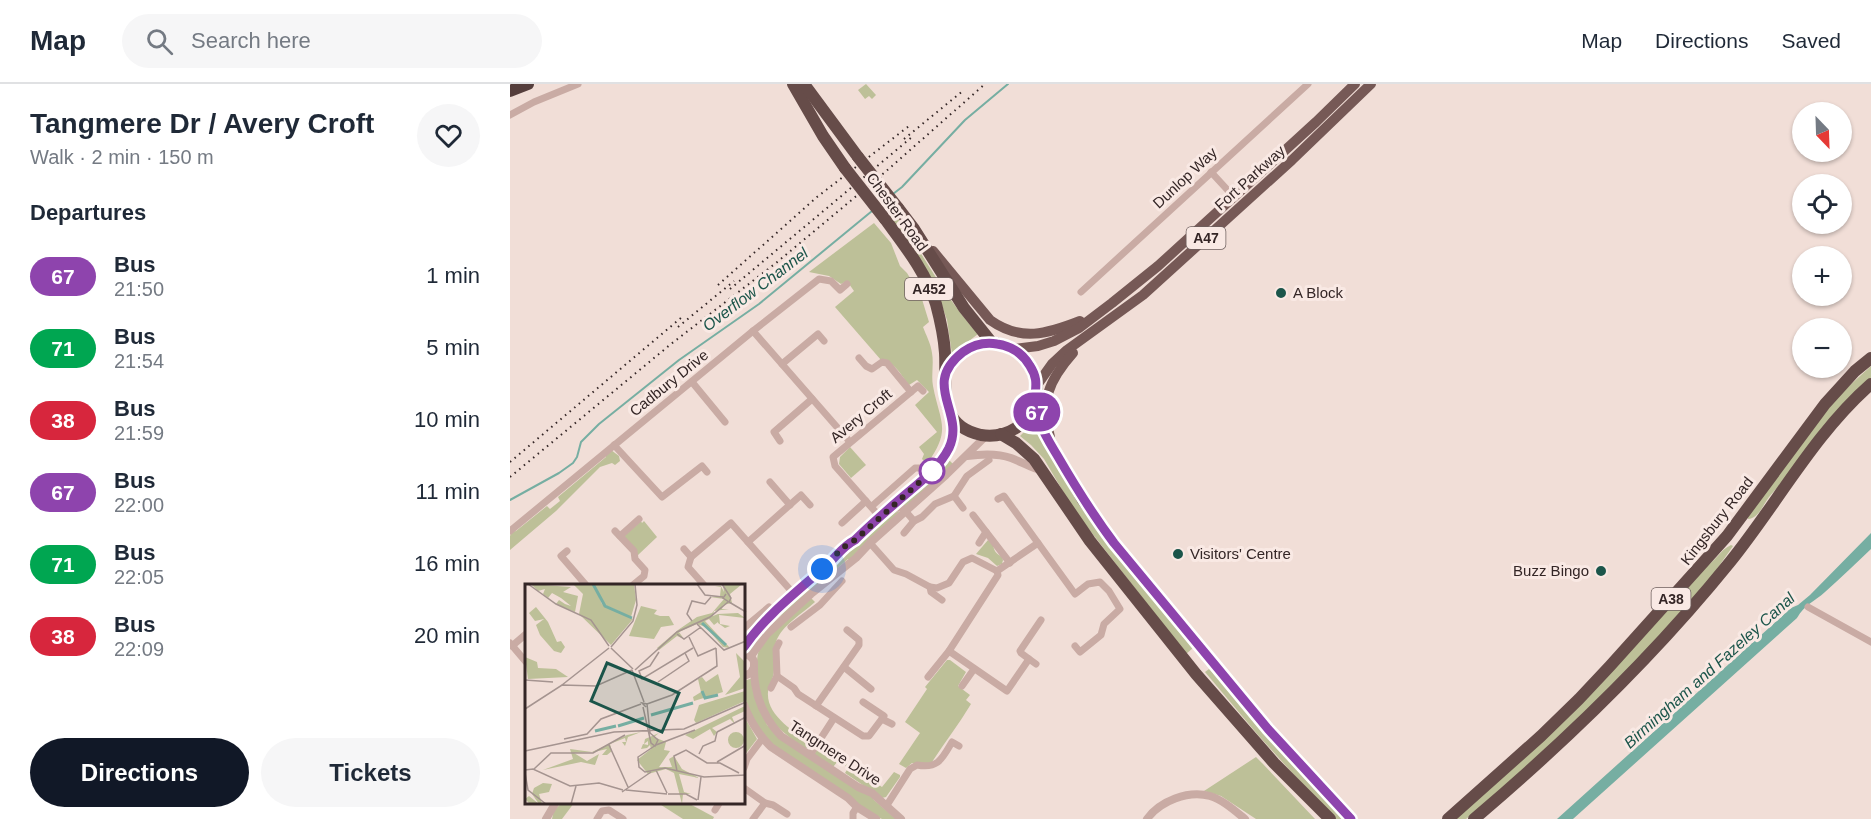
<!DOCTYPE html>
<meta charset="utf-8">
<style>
:root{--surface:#fff;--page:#f6f6f7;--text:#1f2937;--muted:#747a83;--line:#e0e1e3;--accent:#111827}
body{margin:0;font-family:Helvetica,sans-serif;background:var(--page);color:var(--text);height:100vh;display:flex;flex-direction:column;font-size:22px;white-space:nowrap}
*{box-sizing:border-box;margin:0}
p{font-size:20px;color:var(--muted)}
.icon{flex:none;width:33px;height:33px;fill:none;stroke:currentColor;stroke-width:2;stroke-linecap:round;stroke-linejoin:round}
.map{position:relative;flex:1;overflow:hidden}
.sheet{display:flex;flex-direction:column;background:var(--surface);width:510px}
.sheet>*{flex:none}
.badge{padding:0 12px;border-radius:20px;font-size:21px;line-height:39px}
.needle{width:39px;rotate:157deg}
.buttons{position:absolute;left:1282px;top:18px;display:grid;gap:12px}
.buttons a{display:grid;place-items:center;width:60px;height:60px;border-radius:50%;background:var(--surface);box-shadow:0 2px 4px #0004;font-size:30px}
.you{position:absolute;width:30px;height:30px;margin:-15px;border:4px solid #fff;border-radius:50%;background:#1a73e8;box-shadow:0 0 0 9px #1a73e833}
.map>.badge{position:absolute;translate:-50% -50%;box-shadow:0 0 0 3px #fff}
h2{padding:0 30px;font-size:22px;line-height:54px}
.round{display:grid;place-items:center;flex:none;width:63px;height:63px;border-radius:32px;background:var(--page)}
.summary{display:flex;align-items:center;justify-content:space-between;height:102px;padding:0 30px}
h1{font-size:28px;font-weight:800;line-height:45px}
.primary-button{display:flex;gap:12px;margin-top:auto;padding:12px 30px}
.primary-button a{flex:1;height:69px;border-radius:36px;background:var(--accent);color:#fff;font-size:24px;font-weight:800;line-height:69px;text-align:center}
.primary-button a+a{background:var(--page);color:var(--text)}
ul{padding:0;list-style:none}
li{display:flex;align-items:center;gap:18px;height:72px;padding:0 30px}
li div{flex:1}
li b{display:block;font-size:22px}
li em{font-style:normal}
li .badge{min-width:66px;font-weight:700;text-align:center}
header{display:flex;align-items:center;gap:36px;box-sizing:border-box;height:84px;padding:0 30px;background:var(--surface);border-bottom:2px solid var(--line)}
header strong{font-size:28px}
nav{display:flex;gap:33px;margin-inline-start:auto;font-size:21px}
.search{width:420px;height:54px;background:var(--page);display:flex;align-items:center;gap:15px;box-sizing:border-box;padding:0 21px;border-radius:33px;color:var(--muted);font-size:22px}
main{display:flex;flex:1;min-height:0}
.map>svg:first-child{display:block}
.green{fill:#bdc098}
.water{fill:#76aea2}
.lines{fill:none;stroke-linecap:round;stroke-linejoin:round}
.stream{stroke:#76aea2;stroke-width:2}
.minor{stroke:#c9aba4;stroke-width:7}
.tertiary{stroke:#c9aba4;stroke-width:8}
.primary{stroke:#765956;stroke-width:10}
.trunk{stroke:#664c49;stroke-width:12}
.motorway{stroke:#553e3c;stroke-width:12}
.rail{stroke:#342626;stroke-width:2;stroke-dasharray:1.5 4.5;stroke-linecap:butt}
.trunk-bridge{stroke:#664c49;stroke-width:12}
.line-casing{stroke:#fff;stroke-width:14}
.line{stroke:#8e44ad;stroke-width:9}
.walk{stroke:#342626;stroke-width:6;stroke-dasharray:0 10.8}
.poi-dot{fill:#1b554a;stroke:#f9e9e4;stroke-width:2}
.stop-dot{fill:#fff;stroke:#8e44ad;stroke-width:3}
.labels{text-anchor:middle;stroke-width:6;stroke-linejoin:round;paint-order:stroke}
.shield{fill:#f9e9e4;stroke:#6f605f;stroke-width:1.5}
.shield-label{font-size:14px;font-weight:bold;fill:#342626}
.street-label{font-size:15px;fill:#342626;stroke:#f9e9e4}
.poi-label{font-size:15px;fill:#342626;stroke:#f9e9e4;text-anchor:start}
.water-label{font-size:16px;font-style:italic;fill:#1b554a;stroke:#f9e9e4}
.inset-river{fill:none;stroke:#76aea2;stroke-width:3}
.inset-road{fill:none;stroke:#a59490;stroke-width:1.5}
.view{fill:#1b554a;fill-opacity:0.15;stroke:#1b554a;stroke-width:3}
.inset-edge{fill:none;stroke:#342626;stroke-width:3}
</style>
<header>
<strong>Map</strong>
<div class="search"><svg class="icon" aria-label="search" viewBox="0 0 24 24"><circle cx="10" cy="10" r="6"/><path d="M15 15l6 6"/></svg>Search here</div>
<nav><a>Map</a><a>Directions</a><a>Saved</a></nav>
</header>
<main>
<section class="sheet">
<div class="summary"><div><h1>Tangmere Dr / Avery Croft</h1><p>Walk · 2 min · 150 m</p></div><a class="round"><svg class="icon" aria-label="heart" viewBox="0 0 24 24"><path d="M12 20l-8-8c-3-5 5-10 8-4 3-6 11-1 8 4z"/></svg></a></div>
<h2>Departures</h2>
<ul>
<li><span class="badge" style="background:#8e44ad;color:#fff">67</span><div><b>Bus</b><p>21:50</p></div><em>1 min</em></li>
<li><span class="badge" style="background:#00a651;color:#fff">71</span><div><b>Bus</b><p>21:54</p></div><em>5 min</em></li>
<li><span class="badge" style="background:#d7263d;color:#fff">38</span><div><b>Bus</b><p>21:59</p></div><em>10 min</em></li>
<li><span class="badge" style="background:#8e44ad;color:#fff">67</span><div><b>Bus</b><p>22:00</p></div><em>11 min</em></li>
<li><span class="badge" style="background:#00a651;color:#fff">71</span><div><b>Bus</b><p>22:05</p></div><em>16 min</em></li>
<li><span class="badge" style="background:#d7263d;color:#fff">38</span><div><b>Bus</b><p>22:09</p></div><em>20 min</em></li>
</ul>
<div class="primary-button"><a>Directions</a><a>Tickets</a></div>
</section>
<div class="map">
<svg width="1361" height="735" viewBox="0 0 1361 735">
<rect width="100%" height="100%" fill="#f1ded7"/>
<g class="green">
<path d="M356,0L366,11L362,15L359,12L355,15L348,6Z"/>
<path d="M384,129C413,169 435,214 468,250L442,270L437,236L429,213L378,133Z"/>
<path d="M364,139L381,159L390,182L397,189L411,212L419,238L413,243C416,251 421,260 422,269C424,280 421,291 423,302C430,339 442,345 417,380L412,375L414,370L409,363L427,348L405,321L419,308L407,296L399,301C391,291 385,278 371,276L325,223L344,207L337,197L331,200L319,192L299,188Z"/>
<path d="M1361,282V294L1259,413C1253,421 1248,435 1238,435L1237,430L1328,312Z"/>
<path d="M526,336L615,479L683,564L676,570L564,426L534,375L521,361L510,352Z"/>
<path d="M340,363L356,381L341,394L329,380L330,373Z"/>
<path d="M101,366L109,372L110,377L105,381L102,379L90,383L46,427L0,466V452L2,448L6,447L37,422L40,425L50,417L48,413L96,373V370Z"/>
<path d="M439,376L444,381L397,424L390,420Z"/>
<path d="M389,427V428L342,475H338L277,528C261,538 251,552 241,567L235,565L254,541L372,435Z"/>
<path d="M131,437L132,439L134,437L147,453L128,471L114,452Z"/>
<path d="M478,456L483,460C484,468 486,469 492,473L493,476L492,480L487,482L478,474L466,470Z"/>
<path d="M1221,461L1223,462L1202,492L1184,515L1110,594L991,708L956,735H941L1194,484C1205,478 1210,466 1221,461Z"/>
<path d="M301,514L305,518C293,529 271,542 266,558C263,567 266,577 264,586C264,594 259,601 258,608C256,632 285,648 301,660L298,664H294C263,642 250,630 247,589C247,577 246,569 253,558C263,544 288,527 301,514Z"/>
<path d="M437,576H440L456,588L448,602L460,611L456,616L461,620C449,640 435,658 422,678L418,680L402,679L396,684L389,680L410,649L395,638L417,605L415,603Z"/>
<path d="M699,585L705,590L834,735H824L748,651L695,588Z"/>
<path d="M243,594L257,641L362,713L364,716L386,735H372L361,730L267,664C246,646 234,624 234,597Z"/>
<path d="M234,632L247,655L234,672Z"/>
<path d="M310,661L372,703L384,688L390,691V693L376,713L372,714L335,689L338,684L328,677L323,683L305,671V669Z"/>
<path d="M746,673L753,680L805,735H746L711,712L694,707Z"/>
<path d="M52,719H64L52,735H42L44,726Z"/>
<path d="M148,719H178L204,733L203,735H173Z"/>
</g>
<path class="water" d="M1361,449V465C1346,479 1331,494 1315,508C1304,518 1295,520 1287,534L1063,735H1047L1281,524L1288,521L1300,511Z"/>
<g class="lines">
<g class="stream">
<path d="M383,110L392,103L455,36L498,0"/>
<path d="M0,416L49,389L63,379L67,373L71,358L89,340L169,276L249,220L362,127"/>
</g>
<g class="minor">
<path d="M0,31L24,18L68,0"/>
<path d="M701,88L724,113"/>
<path d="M571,208L798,0"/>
<path d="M243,247L340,358"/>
<path d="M349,274L356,282L362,285L372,278L377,279L401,308"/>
<path d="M272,280L308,250L314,257"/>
<path d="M182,298L215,338"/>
<path d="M270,357L264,348L302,315"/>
<path d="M104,361L152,413L192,382L197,388"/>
<path d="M260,398L280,421"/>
<path d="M444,412L453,424"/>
<path d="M488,415L494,412L528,459"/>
<path d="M362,422L405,384H411L418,391"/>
<path d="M463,431L500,479"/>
<path d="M404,437L391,422L370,433L325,382L323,373L408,302L413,307"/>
<path d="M332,439L356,417"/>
<path d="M0,447L243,247L309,195L321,197L330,206L337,200"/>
<path d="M105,447L124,467L125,475L135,486L134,492L123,501"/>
<path d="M394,449L404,437L412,433L425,420L444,412L457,392L479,376"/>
<path d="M110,452L129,435"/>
<path d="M238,458L291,411L300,421"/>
<path d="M360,459L384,486L396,490L420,503L427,504L439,499L453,478L462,474L487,487L528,459L565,510L578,500L590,498L599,507L610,525L594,540L591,551L570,568L565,562"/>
<path d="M469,459L476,448"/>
<path d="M174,465L181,473L221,439L284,510"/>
<path d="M57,467L51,472L76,501"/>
<path d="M181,473L178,483L194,501"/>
<path d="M420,503L421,508L432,516"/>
<path d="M1298,523L1361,558"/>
<path d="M281,543L310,521L332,497"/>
<path d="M234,544L259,523L264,528"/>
<path d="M0,559L16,578"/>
<path d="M2,562L16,550"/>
<path d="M439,567L497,607L519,575L526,580"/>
<path d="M519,575L511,569L510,567L531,536"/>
<path d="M334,583L361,605"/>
<path d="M267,592L266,565L269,559"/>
<path d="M418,593L439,567L488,491L487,487"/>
<path d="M452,602L464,585"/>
<path d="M261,604L267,592L284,604L288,610L353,652H359L374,632L353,618"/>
<path d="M306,622L349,561V556L337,546"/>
<path d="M372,635L382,640"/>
<path d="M300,671L324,634"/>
<path d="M234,684L237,675L252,655"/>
<path d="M234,704L255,719L243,735"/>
<path d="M255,719L263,721L277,730"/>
<path d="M377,721L400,685L407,681C428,685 432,675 442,658L449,662"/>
<path d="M205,726L210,718"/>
<path d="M87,735L92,727L99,726L113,735"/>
<path d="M343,735V729L347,723"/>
</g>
<g class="tertiary">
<path d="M457,372C471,370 487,369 501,374C512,378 521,384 533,387"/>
<path d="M234,563C257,531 288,507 317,481C327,472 333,462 345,456L422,387L439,363L441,353L442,334"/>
<path d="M234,569C239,571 243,573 244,578C244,580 244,586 244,588C245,613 254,634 271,652L348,703L362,709L391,735"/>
<path d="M241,572L257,550L301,510L346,474L360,459L436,391L476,352"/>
<path d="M234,592L241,589L243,585"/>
<path d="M234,621C240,637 249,651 261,663L338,714L347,723L366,735"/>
<path d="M36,735L46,718"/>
<path d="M637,735C650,717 678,706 700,712C713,716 724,726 735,735"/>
</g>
<g class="primary">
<path d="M423,167L480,236C511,258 537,250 570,237"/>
<path d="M504,265L528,262L544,257L569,244L602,219L648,182L806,38L845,0"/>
<path d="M527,301L542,280L557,266L633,211L782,76L861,0"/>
<path d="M540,353C530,317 539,296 563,269"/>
</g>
<g class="trunk">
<path d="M283,0L313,52L335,84"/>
<path d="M294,0L348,73"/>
<path d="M388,124L404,145L454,224L482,259"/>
<path d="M375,135C394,161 416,188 426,220C430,235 434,253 435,269C437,303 426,341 471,351C484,353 495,351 506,344C554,311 510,239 459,264C449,269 443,278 436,286"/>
<path d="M525,317L530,340L544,365L573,416L604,459L758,645L841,735"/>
<path d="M491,350L506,359L524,375L580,457L686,590L764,679L820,735"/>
<path d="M938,735L1031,652L1069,615L1100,582L1217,452L1315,320L1345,287L1361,274"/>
<path d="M964,735C1056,657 1144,572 1220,478C1267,420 1304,350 1361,300"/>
</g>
<path class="motorway" d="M0,7L18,0"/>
<g class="rail">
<path d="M394,55L454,6"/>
<path d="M208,201L307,113L399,42"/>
<path d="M220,205L402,53"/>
<path d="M168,243L224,197"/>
<path d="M0,378L172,233"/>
<path d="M0,393L161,260L266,179L374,89L475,0"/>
</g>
<g class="trunk-bridge">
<path d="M348,73L388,124"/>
<path d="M335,84L375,135"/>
</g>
</g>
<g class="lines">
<g class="line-casing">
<path id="line" d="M234,563C256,531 288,507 317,481C327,472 333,462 345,456C359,442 374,429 389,416C406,401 428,386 439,364C456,328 410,301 453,268C463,261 475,258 487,260C501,262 513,270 520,282C529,296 525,303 525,317C525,324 528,333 530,339C534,350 541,361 547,371C565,402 583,431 604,459L758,645L841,735"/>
</g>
<use href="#line" class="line"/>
<path class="walk" d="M312,485C323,475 331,463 345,456L422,387"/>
</g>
<g class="poi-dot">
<circle cx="771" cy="209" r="6"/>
<circle cx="668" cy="470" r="6"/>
<circle cx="1091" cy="487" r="6"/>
</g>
<circle class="stop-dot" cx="422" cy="387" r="12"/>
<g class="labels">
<g class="shield">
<rect x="676.5" y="143" width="39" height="22" rx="4.5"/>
<rect x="395" y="194" width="48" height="22" rx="4.5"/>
<rect x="1141.5" y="504" width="39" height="22" rx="4.5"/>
</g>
<g class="shield-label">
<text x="696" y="159">A47</text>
<text x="419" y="210">A452</text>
<text x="1161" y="520">A38</text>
</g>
<g class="street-label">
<text transform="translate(675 94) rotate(-43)" y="5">Dunlop Way</text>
<text transform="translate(740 94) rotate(-42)" y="5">Fort Parkway</text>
<text transform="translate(387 128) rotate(54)" y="5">Chester Road</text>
<text transform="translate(159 299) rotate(-39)" y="5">Cadbury Drive</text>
<text transform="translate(351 332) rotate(-40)" y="5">Avery Croft</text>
<text transform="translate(1207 437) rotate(-52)" y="5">Kingsbury Road</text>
<text transform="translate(325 669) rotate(33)" y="5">Tangmere Drive</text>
</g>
<g class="poi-label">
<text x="783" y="214">A Block</text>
<text x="680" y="475">Visitors' Centre</text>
<text x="1079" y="492" text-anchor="end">Buzz Bingo</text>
</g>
<g class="water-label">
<text transform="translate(245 205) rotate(-37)" y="6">Overflow Channel</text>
<text transform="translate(1199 586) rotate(-42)" y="6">Birmingham and Fazeley Canal</text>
</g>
</g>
<g transform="translate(15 500)">
<rect width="220" height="220" fill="#f1ded7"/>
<path d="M6,0L46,3L38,8L53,12L50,28L31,20L34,16L40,20L46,22L36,14L27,9L23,14L18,10L20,5L13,7ZM48,0H68L77,20L108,35L86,61L54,30L58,10ZM69,0H109L111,16L106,33L80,21ZM198,1H216L205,10L207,19L198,21L197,25H204L189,27L188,32L193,30L213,29L220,34L194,31L195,40L205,42L200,44L193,39V38L189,41L184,35L180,37L205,64L198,63L181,43L172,40L154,48L159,55L152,52L134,66L132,64L153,46L172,33L187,29L199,15L185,13L195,12L196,3L190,2H196L199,8ZM116,22L132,26L129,30L135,32H144L149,41L136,43L129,55L104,52ZM11,23L23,38L32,58L36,57L40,63L36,69L29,67L15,51L11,41L19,35L10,37L4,29ZM211,69L220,78V104L200,111L215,93ZM0,73L12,78L13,84L31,85L43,93L3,95ZM193,90L198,108L169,117L168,113L176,108L173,95L177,93L181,98ZM220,107V117L171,139L169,136L174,121ZM220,122V127L207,133L210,140L205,135L187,144L192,148L189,152L185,145L168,155L160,151ZM203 156a8 8 0 1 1 16 0a8 8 0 1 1-16 0ZM116,148L103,153L100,162L97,158H101L100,154L85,160L87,167L82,171H77L82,165L69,168L49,169L62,177L74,170L70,181L56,178L18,186L48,175L45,165L67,168L102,151ZM134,149L129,153L141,158L139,166L145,167L134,183H147L144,175L149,172L157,185L174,194L154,190L159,208L166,210H158L157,220L149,189L141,185L123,190L112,176L126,165L125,161L122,164L116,165L118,160L123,161V157L119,160L120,155ZM18,199L27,200L24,208L14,210L17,220H5L0,215L4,212L14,220L7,210L9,204Z" fill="#bdc098"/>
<path class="inset-river" d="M68,0L80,22L107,34M177,39L201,61M177,107L180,114L193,111M126,131L168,119M93,142L119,134M70,147L91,142"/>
<path class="inset-road" d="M3,0L31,20L66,36L84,62M172,0L180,11L198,13M197,0L206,14L204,18L198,14L201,10M204,18L221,28M167,37L162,30L167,17L180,20L186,13M172,40L199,66L221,57M152,50L159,55L176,43M164,53L173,72L191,64M86,63L108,37L112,21L110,0M86,64L108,85M134,68L125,82L114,87L117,95L168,64M107,86L119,118M110,86L152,48L185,33L203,18M0,96L28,98M133,98L164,77L160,69M37,101L84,64M122,120L147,111L192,82L191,64M118,123L126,159L130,162L133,156L125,149L122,120L117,119L121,123M0,125L37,101L71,102L107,86M192,148L221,133M39,155L62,150L76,135L116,120M84,161L103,203M131,161L113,173L114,183L120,188L140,184L179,193L221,191M131,161L170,146M0,167L89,148L159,145L221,118M174,170L178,162L190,157L192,148M192,178L221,161M9,185L26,169H68L100,151M0,186L8,185L45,202L74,199L98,206M131,186L142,209M152,187L149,172L161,166L182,179H195L214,189M0,189L3,206L21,220M101,206L142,210M97,208L126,188M143,210H161L172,216M173,216L176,193M46,220L51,202"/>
<path class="view" d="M82,79L154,109L137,148L66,117Z"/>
<rect width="220" height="220" class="inset-edge"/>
</g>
</svg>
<div class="buttons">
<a><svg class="needle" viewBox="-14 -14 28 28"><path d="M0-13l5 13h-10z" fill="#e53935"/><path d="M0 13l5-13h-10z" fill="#747a83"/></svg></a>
<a><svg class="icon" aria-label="locate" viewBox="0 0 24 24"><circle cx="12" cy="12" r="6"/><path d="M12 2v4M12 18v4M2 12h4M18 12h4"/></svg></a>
<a>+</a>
<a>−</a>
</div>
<div class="you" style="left:312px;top:485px"></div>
<b class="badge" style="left:527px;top:328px;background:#8e44ad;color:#fff">67</b>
</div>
</main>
